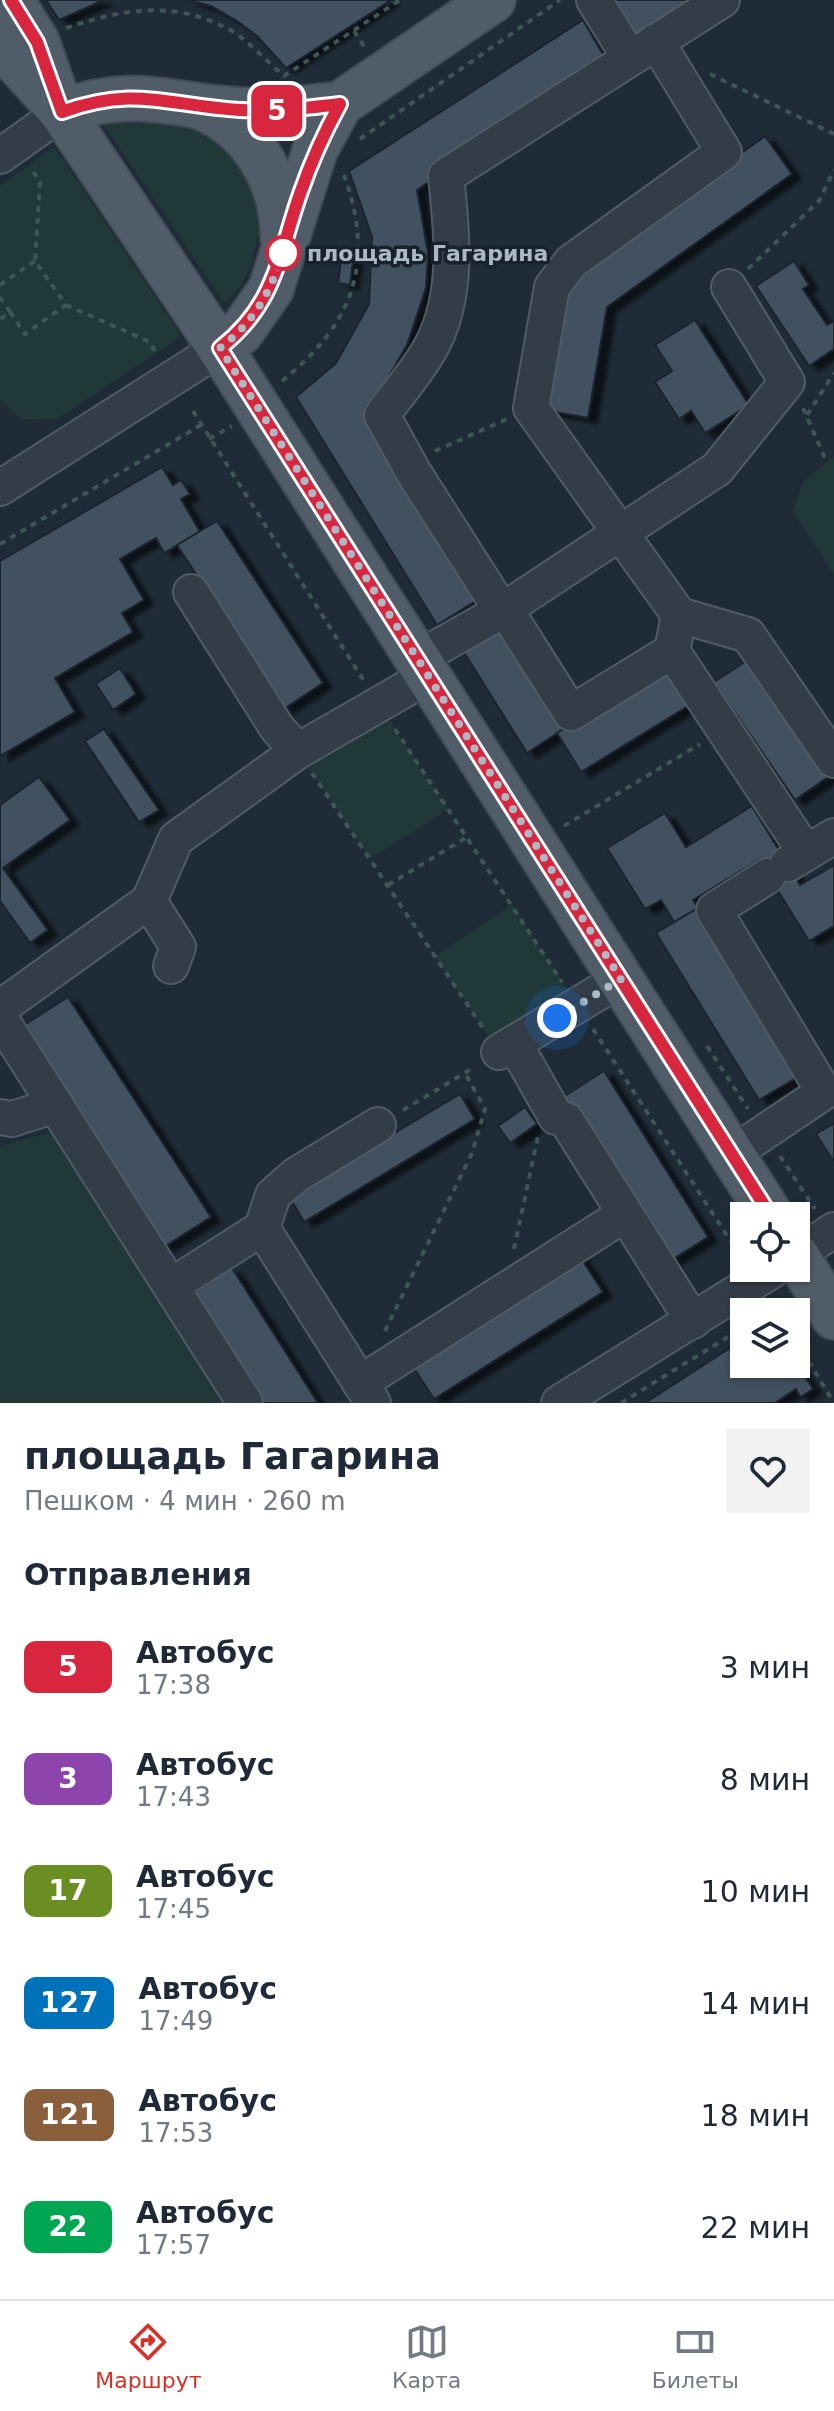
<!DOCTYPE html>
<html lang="ru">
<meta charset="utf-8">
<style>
:root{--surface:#fff;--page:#f2f2f3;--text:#1f2937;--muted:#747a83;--line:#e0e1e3;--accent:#d93025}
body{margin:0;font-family:"DejaVu Sans",sans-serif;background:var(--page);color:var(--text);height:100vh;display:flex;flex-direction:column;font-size:30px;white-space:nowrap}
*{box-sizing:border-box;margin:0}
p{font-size:26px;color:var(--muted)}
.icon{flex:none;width:44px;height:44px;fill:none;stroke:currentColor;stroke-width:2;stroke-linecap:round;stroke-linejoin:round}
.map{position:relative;height:1403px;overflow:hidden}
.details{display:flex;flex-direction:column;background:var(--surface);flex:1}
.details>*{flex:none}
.badge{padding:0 16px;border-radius:12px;font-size:28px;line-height:52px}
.buttons{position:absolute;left:730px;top:1202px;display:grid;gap:16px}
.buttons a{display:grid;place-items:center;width:80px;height:80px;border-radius:0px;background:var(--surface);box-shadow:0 2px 6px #0004;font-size:40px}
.you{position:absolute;width:40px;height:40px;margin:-20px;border:6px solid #fff;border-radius:50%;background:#1a73e8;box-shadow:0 0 0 12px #1a73e833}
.map>.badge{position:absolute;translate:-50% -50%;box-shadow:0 0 0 4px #fff}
h2{padding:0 24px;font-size:30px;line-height:72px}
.round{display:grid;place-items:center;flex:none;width:84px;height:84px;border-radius:0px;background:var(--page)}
.overview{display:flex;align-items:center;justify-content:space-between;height:136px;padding:0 24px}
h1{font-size:38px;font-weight:800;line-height:60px}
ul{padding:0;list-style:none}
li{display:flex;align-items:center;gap:24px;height:112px;padding:0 24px}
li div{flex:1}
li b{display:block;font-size:30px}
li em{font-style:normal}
li .badge{min-width:88px;font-weight:700;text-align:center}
.tabs{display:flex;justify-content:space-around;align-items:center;height:112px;border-top:2px solid var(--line);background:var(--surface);font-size:22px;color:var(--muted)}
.tabs a{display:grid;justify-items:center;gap:4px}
.tabs .current{color:var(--accent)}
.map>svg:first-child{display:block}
.green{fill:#213839}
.building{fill:#425160;stroke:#1a242f;stroke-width:2;filter:url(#shadow)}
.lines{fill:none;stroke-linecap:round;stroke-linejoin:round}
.minor-casing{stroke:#505b66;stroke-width:38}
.major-casing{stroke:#3f4955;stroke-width:48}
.path{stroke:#3f5556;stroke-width:4;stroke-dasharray:6 6;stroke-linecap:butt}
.minor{stroke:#333d48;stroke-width:34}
.major{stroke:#515c69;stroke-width:44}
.line-casing{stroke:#fff;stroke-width:18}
.line{stroke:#d7263d;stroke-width:12}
.walk{stroke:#adb8c5;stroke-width:8;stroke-dasharray:0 14.4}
.stop-dot{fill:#fff;stroke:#d7263d;stroke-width:4}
.labels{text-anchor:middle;stroke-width:7;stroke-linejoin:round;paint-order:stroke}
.stop-label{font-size:22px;font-weight:bold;fill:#adb8c5;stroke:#18222d;text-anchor:start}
</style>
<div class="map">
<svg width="834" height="1403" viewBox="0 0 834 1403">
<defs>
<filter id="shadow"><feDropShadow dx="9" dy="5" stdDeviation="2" flood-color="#0009"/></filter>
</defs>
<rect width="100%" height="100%" fill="#1f2c38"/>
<g class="green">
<path d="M111,115L199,126L241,158L258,203L260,227L251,267L240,287L224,303L100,119Z"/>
<path d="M54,147L181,336L55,420L21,419L0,399V186Z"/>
<path d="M834,456V574L793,512L803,482Z"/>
<path d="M389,720L448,809L370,859L307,765Z"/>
<path d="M512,905L578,1006L499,1052L435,956Z"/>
<path d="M52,1132L229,1403H0V1146Z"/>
</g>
<g class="building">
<path d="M46,0H104L59,20Z"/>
<path d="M187,0H391L286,68L257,36L237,21L211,6Z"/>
<path d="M601,0H708L629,51Z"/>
<path d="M583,20L607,61L417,190L428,253L426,288L407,345L388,378L365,408L482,597L437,625L296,397L336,363L369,304L372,237L349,171Z"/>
<path d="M765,136L792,174L607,307L588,418L539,409L559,294L580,269Z"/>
<path d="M342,253L354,254L350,285L338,283Z"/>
<path d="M794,261L809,285L803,289L827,325L834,321V349L809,366L756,286Z"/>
<path d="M695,320L749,405L705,433L691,411L679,419L655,382L672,371L655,345Z"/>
<path d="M162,467L173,485L181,480L190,494L181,499L200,532L164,553L156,538L120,559L144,600L122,613L133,632L55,678L75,712L0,756V561Z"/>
<path d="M217,521L323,683L284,709L177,545Z"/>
<path d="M497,622L565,728L527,753L460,646Z"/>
<path d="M751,658L831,775L795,800L714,682Z"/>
<path d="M664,667L688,706L581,772L557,733Z"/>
<path d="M120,668L136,694L113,710L96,684Z"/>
<path d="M104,729L159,810L139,822L85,741Z"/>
<path d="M39,777L70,820L3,868L48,930L30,943L0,901V805Z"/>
<path d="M752,806L800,885L834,865V926L809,941L759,860L693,900L698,908L674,922L661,900L645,909L607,848L665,813L686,847Z"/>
<path d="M698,908L801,1075L759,1100L656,933Z"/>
<path d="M68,997L211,1217L164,1247L21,1027Z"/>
<path d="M604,1071L708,1237L667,1263L563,1097Z"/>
<path d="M460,1094L475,1119L304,1222L289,1196Z"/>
<path d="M525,1107L537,1124L510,1143L498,1126Z"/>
<path d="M834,1123V1162L816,1134Z"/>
<path d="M577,1252L603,1292L434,1399L408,1359Z"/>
<path d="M232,1268L318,1403H260L191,1295Z"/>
<path d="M744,1339V1364L796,1362L813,1389L800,1397L796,1389L775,1403H645Z"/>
</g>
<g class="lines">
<g class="minor-casing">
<g id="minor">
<path d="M594,0L630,58"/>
<path d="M656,41L724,152L571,262L552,287L531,408L679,615L748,635L834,760"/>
<path d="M0,156L62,112"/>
<path d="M0,488L220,348"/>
<path d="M191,592L277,728L298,751"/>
<path d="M493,597L414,473L382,415C399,392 419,370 432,345C459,294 452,231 446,176L722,0"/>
<path d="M505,609L571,713L672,651"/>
<path d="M679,615L672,651L806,853"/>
<path d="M417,659L505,609L717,469L787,382L729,287"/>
<path d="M788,864L834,836"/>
<path d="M149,901L178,947L171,966"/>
<path d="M0,1008L149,901L176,839L298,751L428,676"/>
<path d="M0,1018L245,1403"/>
<path d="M514,1043L556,1117"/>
<path d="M499,1052L621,979"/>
<path d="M0,1117L12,1119L56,1105"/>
<path d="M566,1120L693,1321"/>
<path d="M732,1154L824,1092L714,910L768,876"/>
<path d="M262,1228L373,1403"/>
<path d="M796,1255L834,1230"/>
<path d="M171,1286L262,1228L273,1195L296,1175L378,1125"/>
<path d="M360,1383L625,1214"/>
<path d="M559,1403L776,1268"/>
</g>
</g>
<g class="major-casing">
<g id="major">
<path d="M11,0L37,42L57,99"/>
<path d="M0,44L62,112L220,348L771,1216"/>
<path d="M198,106C252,127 283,181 283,238"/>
<path d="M62,112C135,85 169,106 240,110C274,112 307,108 340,104"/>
<path d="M220,348L241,332L271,289L315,150L340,104L493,0"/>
<path d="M796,1255L834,1317"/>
</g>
</g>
<g class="path">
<path d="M66,28C126,8 175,0 232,31C251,43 267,62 284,76L400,0"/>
<path d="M354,31L365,48"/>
<path d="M710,74L834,134"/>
<path d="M360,139L560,0"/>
<path d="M748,269L819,201L834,170"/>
<path d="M0,285L35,261"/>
<path d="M0,297L10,312L0,319"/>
<path d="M66,305L150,342L156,353"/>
<path d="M10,312L25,334L66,305L35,261L40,182L31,168"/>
<path d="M282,381C353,324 376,263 344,175"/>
<path d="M803,408L824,456L829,458"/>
<path d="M193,411L364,681"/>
<path d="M807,415L834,373"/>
<path d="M209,439L232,426"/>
<path d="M435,451L507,419"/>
<path d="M0,544L201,425"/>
<path d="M395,729L562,982"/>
<path d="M312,773L483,1028"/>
<path d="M564,826L700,744"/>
<path d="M388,885L467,837"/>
<path d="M593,1029L741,1257"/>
<path d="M707,1046L748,1109"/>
<path d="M403,1110L475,1067"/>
<path d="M780,1156L815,1209"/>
<path d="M514,1249L538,1136"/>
<path d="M769,1312L776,1308L779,1312"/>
<path d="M385,1331L472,1153L485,1109L465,1073"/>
<path d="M796,1341L834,1403"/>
<path d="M621,1403L744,1327"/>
</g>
<use href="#minor" class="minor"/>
<use href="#major" class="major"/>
</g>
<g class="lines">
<g class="line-casing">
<path id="line" d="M11,0L37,42L62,112C135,85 169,106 240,110C274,112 307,108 340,104C324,133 311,162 300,194C278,257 276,304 220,348L771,1216"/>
</g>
<use href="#line" class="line"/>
<path class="walk" d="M283,253C270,293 254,322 220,348L621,979L557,1018"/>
</g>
<circle class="stop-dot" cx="283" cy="253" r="16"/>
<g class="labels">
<g class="stop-label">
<text x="307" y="261">площадь Гагарина</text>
</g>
</g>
</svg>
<div class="buttons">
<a><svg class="icon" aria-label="locate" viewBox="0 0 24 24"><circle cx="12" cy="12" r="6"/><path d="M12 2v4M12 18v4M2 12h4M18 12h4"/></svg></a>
<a><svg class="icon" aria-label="layers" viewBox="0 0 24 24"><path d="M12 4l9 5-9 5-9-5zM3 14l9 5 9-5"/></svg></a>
</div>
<div class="you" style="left:557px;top:1018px"></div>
<b class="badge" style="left:277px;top:111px;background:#d7263d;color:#fff">5</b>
</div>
<section class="details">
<div class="overview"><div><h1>площадь Гагарина</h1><p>Пешком · 4 мин · 260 m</p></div><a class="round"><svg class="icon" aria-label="heart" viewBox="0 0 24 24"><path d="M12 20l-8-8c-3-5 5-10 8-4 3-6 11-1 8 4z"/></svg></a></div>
<h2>Отправления</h2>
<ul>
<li><span class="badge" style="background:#d7263d;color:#fff">5</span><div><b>Автобус</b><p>17:38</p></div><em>3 мин</em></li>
<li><span class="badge" style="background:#8e44ad;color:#fff">3</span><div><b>Автобус</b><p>17:43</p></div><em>8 мин</em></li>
<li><span class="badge" style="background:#6b8e23;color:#fff">17</span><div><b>Автобус</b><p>17:45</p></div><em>10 мин</em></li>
<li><span class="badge" style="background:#0072bc;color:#fff">127</span><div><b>Автобус</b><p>17:49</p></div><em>14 мин</em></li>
<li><span class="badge" style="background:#8b5e3c;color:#fff">121</span><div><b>Автобус</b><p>17:53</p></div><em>18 мин</em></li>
<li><span class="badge" style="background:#00a651;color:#fff">22</span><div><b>Автобус</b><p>17:57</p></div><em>22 мин</em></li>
</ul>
</section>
<nav class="tabs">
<a class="current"><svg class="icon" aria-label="directions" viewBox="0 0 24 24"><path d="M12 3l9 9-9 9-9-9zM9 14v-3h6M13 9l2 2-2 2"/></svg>Маршрут</a>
<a><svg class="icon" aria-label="map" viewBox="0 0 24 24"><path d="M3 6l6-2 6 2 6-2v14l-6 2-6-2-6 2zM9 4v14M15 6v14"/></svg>Карта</a>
<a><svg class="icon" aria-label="tickets" viewBox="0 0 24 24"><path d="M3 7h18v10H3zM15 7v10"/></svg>Билеты</a>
</nav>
